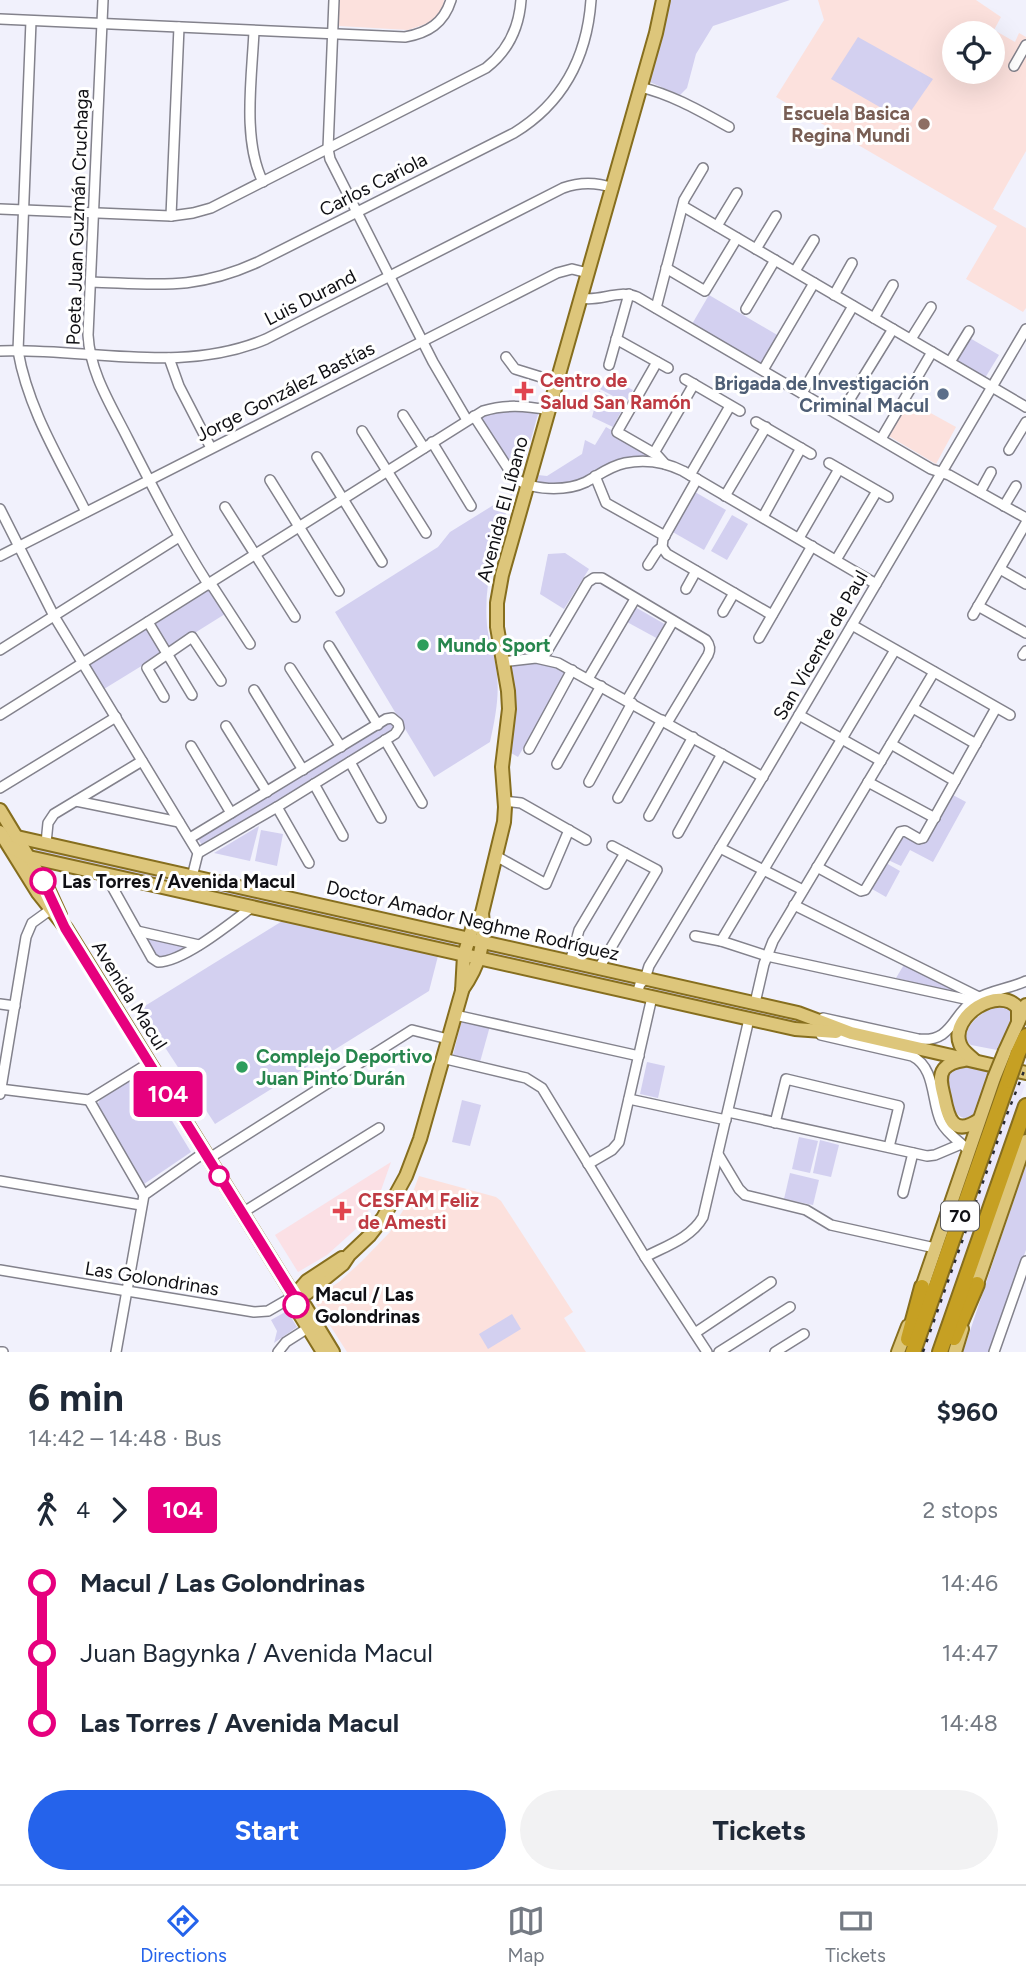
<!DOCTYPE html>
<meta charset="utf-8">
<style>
:root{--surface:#fff;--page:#f2f2f3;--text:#1f2937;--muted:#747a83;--line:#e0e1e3;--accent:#2563eb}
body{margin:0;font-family:Figtree,sans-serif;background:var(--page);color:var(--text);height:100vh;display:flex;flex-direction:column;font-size:26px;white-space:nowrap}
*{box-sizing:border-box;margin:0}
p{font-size:23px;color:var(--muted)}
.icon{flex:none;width:38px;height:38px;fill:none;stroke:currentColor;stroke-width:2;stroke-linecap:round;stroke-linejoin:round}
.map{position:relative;height:1352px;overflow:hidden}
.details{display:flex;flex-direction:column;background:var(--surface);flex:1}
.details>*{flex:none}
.badge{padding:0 14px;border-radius:5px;font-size:24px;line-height:46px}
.buttons{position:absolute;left:942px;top:21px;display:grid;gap:14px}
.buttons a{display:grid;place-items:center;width:63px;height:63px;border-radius:50%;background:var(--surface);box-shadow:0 7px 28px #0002;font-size:35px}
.map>.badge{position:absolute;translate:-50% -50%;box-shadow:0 0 0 4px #fff}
.legs{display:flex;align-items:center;gap:10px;height:77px;padding:0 28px;font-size:23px}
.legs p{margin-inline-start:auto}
.summary{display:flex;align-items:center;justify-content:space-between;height:119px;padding:0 28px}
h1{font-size:38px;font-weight:700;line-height:52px}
.primary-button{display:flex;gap:14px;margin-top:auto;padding:14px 28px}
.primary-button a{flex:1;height:80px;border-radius:42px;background:var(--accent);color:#fff;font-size:28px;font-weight:700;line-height:80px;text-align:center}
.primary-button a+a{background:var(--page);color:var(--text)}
ul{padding:0 28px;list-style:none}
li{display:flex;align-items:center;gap:24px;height:70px;font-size:26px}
li i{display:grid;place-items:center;width:10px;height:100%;margin:0 9px;background:currentColor}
li i::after{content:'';width:18px;height:18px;margin:-9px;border:5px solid;border-radius:50%;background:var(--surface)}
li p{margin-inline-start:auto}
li:first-child i{background:linear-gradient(#0000 50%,currentColor 0)}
li:last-child i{background:linear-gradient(currentColor 50%,#0000 0)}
.dock{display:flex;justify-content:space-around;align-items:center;height:98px;border-top:2px solid var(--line);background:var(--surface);font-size:19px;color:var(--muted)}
.dock a{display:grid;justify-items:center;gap:4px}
.dock .current{color:var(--accent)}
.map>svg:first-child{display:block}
.built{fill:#eae8fb}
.education{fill:#fce1dd;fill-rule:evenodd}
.medical{fill:#fbe0e5}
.green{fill:#d3d0f0}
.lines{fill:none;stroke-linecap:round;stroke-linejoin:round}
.minor-casing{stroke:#83828c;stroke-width:12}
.major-casing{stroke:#866e1e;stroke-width:16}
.highway-casing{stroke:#866e1e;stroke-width:18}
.minor{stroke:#fff;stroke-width:9}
.major{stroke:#ddc67b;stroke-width:12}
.highway{stroke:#c6a023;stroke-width:14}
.rail{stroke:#2b2b30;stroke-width:2.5;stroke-dasharray:3.5 7;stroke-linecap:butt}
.major-bridge-casing{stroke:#866e1e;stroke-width:16;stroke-linecap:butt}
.highway-bridge-casing{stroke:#866e1e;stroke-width:18;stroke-linecap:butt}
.major-bridge{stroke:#ddc67b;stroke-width:12}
.highway-bridge{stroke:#c6a023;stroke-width:14}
.line-1-casing{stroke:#fff;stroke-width:16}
.line-1{stroke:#e6007e;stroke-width:10}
.education-dot{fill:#8d6e63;stroke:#fff;stroke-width:2.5}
.health-dot{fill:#e0444e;stroke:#fff;stroke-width:2.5}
.service-dot{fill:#5c6f8a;stroke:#fff;stroke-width:2.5}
.leisure-dot{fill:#2e9e5b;stroke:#fff;stroke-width:2.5}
.stop-1-dot{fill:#fff;stroke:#e6007e;stroke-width:3.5}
.labels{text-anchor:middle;stroke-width:6;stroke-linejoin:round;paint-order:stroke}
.shield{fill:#fff;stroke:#58585a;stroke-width:2}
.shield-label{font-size:18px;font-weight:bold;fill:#101014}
.education-label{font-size:19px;font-weight:bold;fill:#785e54;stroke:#fff;text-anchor:end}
.street-label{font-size:19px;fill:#101014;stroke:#fff}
.health-label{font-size:19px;font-weight:bold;fill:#be3a42;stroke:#fff;text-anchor:start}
.service-label{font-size:19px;font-weight:bold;fill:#4e5e75;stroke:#fff;text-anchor:end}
.leisure-label{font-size:19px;font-weight:bold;fill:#27864d;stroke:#fff;text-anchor:start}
.stop-label{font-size:19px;font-weight:bold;fill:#101014;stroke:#fff;text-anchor:start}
</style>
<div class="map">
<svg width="1026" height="1352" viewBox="0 0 1026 1352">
<rect width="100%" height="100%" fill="#f1f1fc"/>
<path class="built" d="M1015,1082L1025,1085L930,1352H920Z"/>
<g class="education">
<path d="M339,0H444L443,7L436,17L426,24L408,30L339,26Z"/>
<path d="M818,0H976L1001,17L994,30L1015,42L1019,33L1026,37V151L993,209L1026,228V308L1023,312L966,279L997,226L776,97L824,20ZM954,33H992V72H954Z"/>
<path d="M907,400L956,427L936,464L887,435Z"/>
<path d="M419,1176L496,1197L501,1201L573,1312L564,1318L586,1352H347L313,1299L339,1282L362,1261L390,1232L411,1197Z"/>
</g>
<path class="medical" d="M391,1162L380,1193L357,1228L327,1255L298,1272L275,1235Z"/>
<g class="green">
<path d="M665,0H790L713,26L696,54L687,88L680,95L645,80Z"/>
<path d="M858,37L933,79L904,121L831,79Z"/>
<path d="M709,295L779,336L762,365L692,324Z"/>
<path d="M968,337L999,355L985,378L955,360Z"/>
<path d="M607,377L633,390L626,403L600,389Z"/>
<path d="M599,391L625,404L613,427L592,417Z"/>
<path d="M507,409L536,411L538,414L520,478L515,476L479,418L490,412Z"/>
<path d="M606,427L651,453L649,457L620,461L587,478L570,484H541L536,481L538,475L547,476L582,454L585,440L595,445Z"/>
<path d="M695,492L726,510L704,550L671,531Z"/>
<path d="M513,493C498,535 483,579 487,625C488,637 493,649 495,662C501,689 496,715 490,742L434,777L335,612L438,547L450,532Z"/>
<path d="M732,515L748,524L727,560L711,551Z"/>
<path d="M565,553L589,569L564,609L540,594L548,554Z"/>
<path d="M217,583L233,609L169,649L153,624Z"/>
<path d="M635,607L668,626L660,640L627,622Z"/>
<path d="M146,629L161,654L104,689L88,663Z"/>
<path d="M541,661L556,666L567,673L518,757L511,753L515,702L511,666L515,662Z"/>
<path d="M392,721L395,725L393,730L206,845H202L198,839L201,835Z"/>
<path d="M951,794L966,802L933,862L910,850L901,866L888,860L902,835L922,845Z"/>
<path d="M259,826L250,861L214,853Z"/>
<path d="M261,830L283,834L277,866L255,861Z"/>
<path d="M31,843L180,878L179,885L39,855Z"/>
<path d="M886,863L900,871L886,897L872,889Z"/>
<path d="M201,883L456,940L457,944L455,948L199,889Z"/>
<path d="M284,920L438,956L429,991L215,1124L140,1009Z"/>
<path d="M142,936L187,947C161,966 159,963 142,936Z"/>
<path d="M489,949L636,981L634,989L487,954Z"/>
<path d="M905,963L967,996L896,978Z"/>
<path d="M653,985L801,1017L822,1029L652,992Z"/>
<path d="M1003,1005L1015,1013L997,1050L971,1045L965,1040C967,1020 986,1009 1003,1005Z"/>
<path d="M462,1019L490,1026L480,1062L453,1055Z"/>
<path d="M647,1062L665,1066L658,1098L640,1094Z"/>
<path d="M960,1065L990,1071L974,1117C950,1127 944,1084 951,1069Z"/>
<path d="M140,1074L144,1075L191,1152L144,1184L97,1105L100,1100Z"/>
<path d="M462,1100L481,1105L470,1146L452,1142Z"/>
<path d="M799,1137L818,1141L810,1173L792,1169Z"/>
<path d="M820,1140L839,1145L831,1177L813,1173Z"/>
<path d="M1026,1163V1250L990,1352H963Z"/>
<path d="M790,1173L819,1180L813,1205L784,1199Z"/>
<path d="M287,1311L297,1327L274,1343L277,1331L271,1320Z"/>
<path d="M512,1314L521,1329L488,1349L479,1334Z"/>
</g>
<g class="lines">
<g class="minor-casing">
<g id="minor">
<path d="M103,0L88,335C90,373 111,405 128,439C153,488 178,537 208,584L213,587L250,644"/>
<path d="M334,0L328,149L330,159L433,362L467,420"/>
<path d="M0,19L405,37C428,33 444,23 451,0"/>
<path d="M31,21L18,351C28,409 60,460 86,512"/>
<path d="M254,31C252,77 242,140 263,182"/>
<path d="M1014,66L1026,45"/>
<path d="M640,87C673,95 700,111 729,127"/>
<path d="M683,208H686L1026,407"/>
<path d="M0,209L171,216L193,213L211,208L486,68C508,51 519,28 521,0"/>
<path d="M171,216L179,27"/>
<path d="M717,226L737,193"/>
<path d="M756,249L776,216"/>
<path d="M666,268L705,291L737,238"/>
<path d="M795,271L814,240"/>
<path d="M91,282C157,284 195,291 258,262L514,133C563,103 587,57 591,0"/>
<path d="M834,295L852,263"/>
<path d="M581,298C600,302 618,289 637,297L931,469L949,475L1026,518"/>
<path d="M656,308L684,200L703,168"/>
<path d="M746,309L775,260"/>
<path d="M874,318L893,285"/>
<path d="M616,339L668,368"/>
<path d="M911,339L931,307"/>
<path d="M0,351C88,348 182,375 266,339L563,188C580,182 596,182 613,188"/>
<path d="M506,357L515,369L557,382"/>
<path d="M169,358L179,386L211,448"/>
<path d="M657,362L617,432L657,455L665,464"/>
<path d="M950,362L969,331"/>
<path d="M609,365L629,294"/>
<path d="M763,370L814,283"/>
<path d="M685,379L740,411"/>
<path d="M802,393L853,306"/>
<path d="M403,415L424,448"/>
<path d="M840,415L893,329"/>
<path d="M474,416L513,476C530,492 567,491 586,482C599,475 610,466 625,463C645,459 665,462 683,471L876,584"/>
<path d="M756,422L811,454"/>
<path d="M362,431L426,533"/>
<path d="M881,439L932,352"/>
<path d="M432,442L471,506"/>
<path d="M1009,450L1026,422"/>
<path d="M654,453L694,384"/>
<path d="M317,457L382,562"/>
<path d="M829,463L888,497"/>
<path d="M690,475L730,406"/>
<path d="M595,476L606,503L665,536"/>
<path d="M270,480L339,591"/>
<path d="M980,492L991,472"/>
<path d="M725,496L766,427"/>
<path d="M1004,506L1016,486"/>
<path d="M225,507L295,617"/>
<path d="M0,509L54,616L198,853L188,893"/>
<path d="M763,517L801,448"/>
<path d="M799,538L839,469"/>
<path d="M662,547L667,554L772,615"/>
<path d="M0,556L557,273L572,269L588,273"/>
<path d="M836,560L877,491"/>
<path d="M648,565L657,551L662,547L663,539L697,479"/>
<path d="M1000,569L1026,584"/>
<path d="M686,589L696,571"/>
<path d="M978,606L1026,633"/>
<path d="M723,612L734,593"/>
<path d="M973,615L1026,523"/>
<path d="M148,622L192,695"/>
<path d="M852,625L1010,715"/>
<path d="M759,638L812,546"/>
<path d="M329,646L378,725"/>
<path d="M0,650L179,537"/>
<path d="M1023,655L1026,651"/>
<path d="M543,658L588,582L594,578H602L706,640C710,645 711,649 708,655L667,723"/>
<path d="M502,662L536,658L558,663L763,777"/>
<path d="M290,668L341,747"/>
<path d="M588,679L635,599"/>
<path d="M254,690L303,770"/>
<path d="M164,697L147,668L192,637L221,681"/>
<path d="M627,700L673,621"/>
<path d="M913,708L976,744"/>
<path d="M0,715L483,411C505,404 526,406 549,410"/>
<path d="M799,715L881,761"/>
<path d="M226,726L267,792"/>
<path d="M385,740L422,803"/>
<path d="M891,744L955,781"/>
<path d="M191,746L231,813"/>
<path d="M529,749L572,670"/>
<path d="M350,762L381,818"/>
<path d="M557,764L601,686"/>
<path d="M589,782L632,703"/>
<path d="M868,782L935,818"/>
<path d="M314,784L343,836"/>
<path d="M0,788L116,717"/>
<path d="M618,798L662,720"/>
<path d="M76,801L179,822"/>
<path d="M504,801L521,803L586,840"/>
<path d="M277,807L309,863"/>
<path d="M649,816L693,737"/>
<path d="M678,833L722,754"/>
<path d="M190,838L386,719L392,718L398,723L399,728L395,734L277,807L198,853"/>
<path d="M46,843L48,823L54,814L142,761"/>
<path d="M720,848L803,890"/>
<path d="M496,856L546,884L569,830"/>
<path d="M817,867L861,891L865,890L900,832L905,831L919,839L923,838L996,708"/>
<path d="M105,874L152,958L158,962C183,962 231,923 252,907"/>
<path d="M794,905L979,997"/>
<path d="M137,931L199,945"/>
<path d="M695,936L721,941L767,956L974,1001"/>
<path d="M721,941L895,650"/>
<path d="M570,962L579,930L625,853"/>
<path d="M599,968L657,870L612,846"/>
<path d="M637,994L640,984L645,979L649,966L759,783L1026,329"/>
<path d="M755,1003L764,964L773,941L934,672"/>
<path d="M0,1004L15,1006"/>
<path d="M455,1015L639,1056"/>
<path d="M823,1018L918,1039C952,1043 952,1015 974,1000C990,990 1009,989 1026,981"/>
<path d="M821,1035L912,1056C936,1068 931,1101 941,1122C946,1132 957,1140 965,1147"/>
<path d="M442,1058L526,1078L542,1088L645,1257L707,1352"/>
<path d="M0,1089L89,1100L149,1063"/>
<path d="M0,1094L26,937L32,923L50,910"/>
<path d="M629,1099L726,1120"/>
<path d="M89,1100L144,1195"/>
<path d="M728,1112L927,1156L935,1155L961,1144"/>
<path d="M775,1123L786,1079L899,1106L889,1147"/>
<path d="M718,1154L739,1189L745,1195L806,1210L831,1225L935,1248"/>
<path d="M208,1159L412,1030L448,1039"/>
<path d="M588,1164L612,1150L619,1142L652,997"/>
<path d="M0,1181L141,1205"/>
<path d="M903,1193L913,1153"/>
<path d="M242,1213L379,1128"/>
<path d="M645,1257C666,1246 691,1238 703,1217L749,1019"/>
<path d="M0,1270L254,1312L268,1311L294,1296"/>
<path d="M695,1333L771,1282"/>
<path d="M0,1352H3"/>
<path d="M116,1352L144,1195L205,1152"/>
<path d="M278,1352L286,1342L308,1328"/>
<path d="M719,1352L790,1307"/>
<path d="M775,1352L804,1334"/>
<path d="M994,1352L1026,1261"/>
</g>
</g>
<g class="major-casing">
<g id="major">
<path d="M0,810L49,891L60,915"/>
<path d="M0,832L38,893L66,928L294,1296L299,1313L323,1352"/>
<path d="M17,837L798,1013L851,1033L1026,1073"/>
<path d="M10,847L29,857L741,1017L795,1029L836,1032"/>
<path d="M462,990C479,966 486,943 482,913"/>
<path d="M1005,1051L1026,1005"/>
<path d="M964,1060C957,1061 949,1063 944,1069C938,1077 942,1088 944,1097C948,1118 953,1137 979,1120"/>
<path d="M974,1060C969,1055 962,1051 960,1044C949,1017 999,984 1018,1008V1022"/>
<path d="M974,1292L1026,1141"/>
<path d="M294,1296L307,1293L343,1264L349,1255L369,1236L383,1218L406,1176L420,1139L462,991L464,955L472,929L482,913L504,822L505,807L502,767L509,709L508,691L497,627V603L502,575L656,33L663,0"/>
<path d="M294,1296L307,1281L342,1258"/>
<path d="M919,1296L994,1078"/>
<path d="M305,1306L333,1352"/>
<path d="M898,1352L908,1326"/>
<path d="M955,1352L962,1329"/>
</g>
</g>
<g class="highway-casing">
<g id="highway">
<path d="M1018,1053L1026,1036"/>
<path d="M954,1338L977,1284"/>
<path d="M908,1339L922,1287"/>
<path d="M913,1352L1008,1081"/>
<path d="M940,1352L1026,1106"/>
</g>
</g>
<use href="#minor" class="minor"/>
<use href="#major" class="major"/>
<use href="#highway" class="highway"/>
<path class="rail" d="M923,1352L1006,1117L1026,1066"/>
<g class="major-bridge-casing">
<path id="major-bridge" d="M994,1078L1005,1051"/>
</g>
<g class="highway-bridge-casing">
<path id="highway-bridge" d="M1008,1081L1018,1053"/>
</g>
<use href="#major-bridge" class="major-bridge"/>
<use href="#highway-bridge" class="highway-bridge"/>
</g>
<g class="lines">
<g class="line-1-casing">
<path id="line-1" d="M43,881L65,928L289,1288L294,1296L296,1305"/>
</g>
<use href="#line-1" class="line-1"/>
</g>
<circle class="education-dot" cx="924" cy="124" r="7"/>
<g class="health-dot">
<path d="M520.5 380.5h7v7h7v7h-7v7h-7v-7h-7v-7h7z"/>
<path d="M338.5 1200.5h7v7h7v7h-7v7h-7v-7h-7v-7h7z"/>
</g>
<circle class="service-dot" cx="943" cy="394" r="7"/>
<g class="leisure-dot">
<circle cx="423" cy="645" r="7"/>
<circle cx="242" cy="1067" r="7"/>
</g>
<g class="stop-1-dot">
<circle cx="43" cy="881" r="12"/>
<circle cx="219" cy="1176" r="9"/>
<circle cx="296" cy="1305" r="12"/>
</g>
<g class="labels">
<rect class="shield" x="941" y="1201.5" width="38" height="29" rx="5"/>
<g class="shield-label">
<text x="960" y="1222">70</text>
</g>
<g class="education-label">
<text x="910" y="120">Escuela Basica<tspan x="910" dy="22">Regina Mundi</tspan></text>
</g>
<g class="street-label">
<text transform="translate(373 184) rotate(-27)" y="7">Carlos Cariola</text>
<text transform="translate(77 217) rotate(-88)" y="7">Poeta Juan Guzmán Cruchaga</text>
<text transform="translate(310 297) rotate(-27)" y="7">Luis Durand</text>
<text transform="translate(285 391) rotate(-27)" y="7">Jorge González Bastías</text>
<text transform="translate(502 509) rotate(-75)" y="7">Avenida El Líbano</text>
<text transform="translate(820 645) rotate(-60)" y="7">San Vicente de Paul</text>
<text transform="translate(473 920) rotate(13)" y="7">Doctor Amador Neghme Rodríguez</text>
<text transform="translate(130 995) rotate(58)" y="7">Avenida Macul</text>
<text transform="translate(152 1278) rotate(9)" y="7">Las Golondrinas</text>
</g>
<g class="health-label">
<text x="540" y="387">Centro de<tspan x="540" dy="22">Salud San Ramón</tspan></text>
<text x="358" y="1207">CESFAM Feliz<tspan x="358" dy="22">de Amesti</tspan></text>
</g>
<g class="service-label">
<text x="929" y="390">Brigada de Investigación<tspan x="929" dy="22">Criminal Macul</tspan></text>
</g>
<g class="leisure-label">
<text x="437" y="652">Mundo Sport</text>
<text x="256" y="1063">Complejo Deportivo<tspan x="256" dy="22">Juan Pinto Durán</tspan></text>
</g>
<g class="stop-label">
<text x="62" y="888">Las Torres / Avenida Macul</text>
<text x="315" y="1301">Macul / Las<tspan x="315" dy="22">Golondrinas</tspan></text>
</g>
</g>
</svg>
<div class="buttons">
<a><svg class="icon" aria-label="locate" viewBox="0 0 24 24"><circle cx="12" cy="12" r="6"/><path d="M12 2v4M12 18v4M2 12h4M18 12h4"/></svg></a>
</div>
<b class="badge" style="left:168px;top:1094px;background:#e6007e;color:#fff">104</b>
</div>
<section class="details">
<div class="summary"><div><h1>6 min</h1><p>14:42 – 14:48 · Bus</p></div><b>$960</b></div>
<div class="legs"><svg class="icon" aria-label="walk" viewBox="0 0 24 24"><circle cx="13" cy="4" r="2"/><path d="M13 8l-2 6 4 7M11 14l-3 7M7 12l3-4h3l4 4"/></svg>4<svg class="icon" aria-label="forward" viewBox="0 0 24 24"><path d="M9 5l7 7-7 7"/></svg><b class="badge" style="background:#e6007e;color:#fff">104</b><p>2 stops</p></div>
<ul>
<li><i style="color:#e6007e"></i><b>Macul / Las Golondrinas</b><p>14:46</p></li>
<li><i style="color:#e6007e"></i><span>Juan Bagynka / Avenida Macul</span><p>14:47</p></li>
<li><i style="color:#e6007e"></i><b>Las Torres / Avenida Macul</b><p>14:48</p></li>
</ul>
<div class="primary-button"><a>Start</a><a>Tickets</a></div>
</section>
<nav class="dock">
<a class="current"><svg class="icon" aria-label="directions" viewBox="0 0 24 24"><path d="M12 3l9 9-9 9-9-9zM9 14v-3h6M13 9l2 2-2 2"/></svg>Directions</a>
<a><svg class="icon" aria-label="map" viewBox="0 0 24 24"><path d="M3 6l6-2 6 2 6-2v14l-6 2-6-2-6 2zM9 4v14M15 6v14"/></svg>Map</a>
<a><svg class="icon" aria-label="tickets" viewBox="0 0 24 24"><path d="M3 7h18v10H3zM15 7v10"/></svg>Tickets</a>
</nav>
